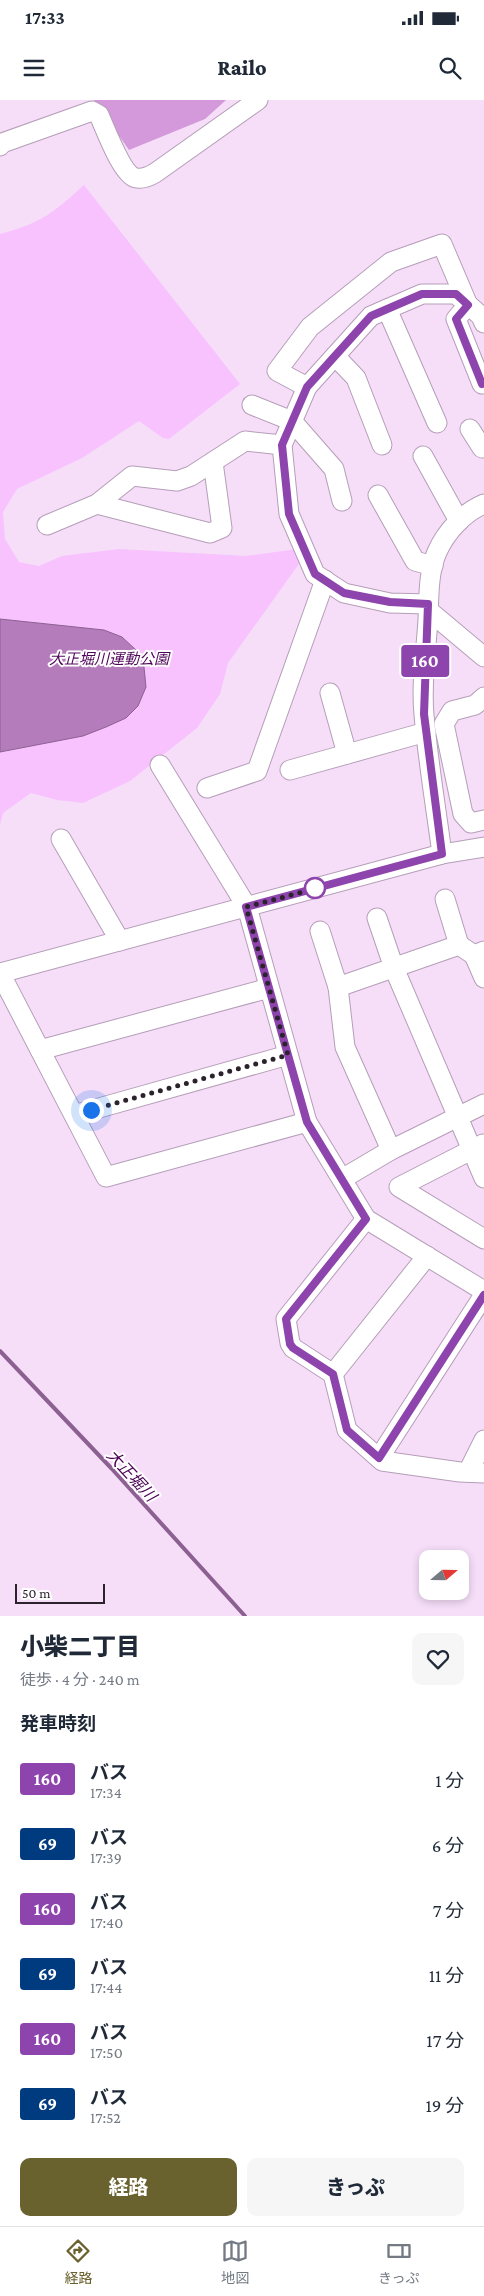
<!DOCTYPE html>
<html lang="ja">
<meta charset="utf-8">
<style>
:root{--surface:#fff;--page:#f6f6f7;--text:#1f2937;--muted:#747a83;--line:#e0e1e3;--accent:#69612e}
body{margin:0;font-family:"Crimson Pro","Noto Sans JP",serif;background:var(--page);color:var(--text);height:100vh;display:flex;flex-direction:column;font-size:19px;white-space:nowrap}
*{box-sizing:border-box;margin:0}
p{font-size:16px;color:var(--muted)}
.icon{flex:none;width:28px;height:28px;fill:none;stroke:currentColor;stroke-width:2;stroke-linecap:round;stroke-linejoin:round}
.map{position:relative;height:1516px;overflow:hidden}
.drawer{display:flex;flex-direction:column;background:var(--surface);flex:1}
.drawer>*{flex:none}
.badge{padding:0 10px;border-radius:4px;font-size:18px;line-height:32px}
.needle{width:32px;rotate:70deg}
.controls{position:absolute;left:419px;top:1450px;display:grid;gap:10px}
.controls a{display:grid;place-items:center;width:50px;height:50px;border-radius:10px;background:var(--surface);box-shadow:0 2px 8px #0003;font-size:25px}
.scale{position:absolute;left:15px;bottom:12px;width:90px;box-sizing:border-box;padding-left:5px;border:2px solid #2b222c;border-top:0;font-size:14px;line-height:18px;white-space:nowrap;color:#2b222c;-webkit-text-stroke:4px #fff;paint-order:stroke}
.you{position:absolute;width:25px;height:25px;margin:-12px;border:4px solid #fff;border-radius:50%;background:#1a73e8;box-shadow:0 0 0 8px #1a73e833}
.map>.badge{position:absolute;translate:-50% -50%;box-shadow:0 0 0 2px #fff}
h2{padding:0 20px;font-size:19px;line-height:45px}
.round{display:grid;place-items:center;flex:none;width:52px;height:52px;border-radius:10px;background:var(--page)}
.head{display:flex;align-items:center;justify-content:space-between;height:85px;padding:0 20px}
h1{font-size:24px;font-weight:800;line-height:38px}
.cta{display:flex;gap:10px;margin-top:auto;padding:10px 20px}
.cta a{flex:1;height:58px;border-radius:10px;background:var(--accent);color:#fff;font-size:20px;font-weight:800;line-height:58px;text-align:center}
.cta a+a{background:var(--page);color:var(--text)}
ul{padding:0;list-style:none}
li{display:flex;align-items:center;gap:15px;height:65px;padding:0 20px}
li div{flex:1}
li b{display:block;font-size:19px}
li em{font-style:normal}
li .badge{min-width:55px;font-weight:700;text-align:center}
.status{display:flex;justify-content:space-between;align-items:center;height:35px;padding:0 25px;background:var(--surface);direction:ltr}
.status svg{height:14px;fill:currentColor}
header{display:flex;justify-content:space-between;align-items:center;height:65px;padding:0 20px;background:var(--surface);font-size:22px;font-weight:800}
.tab-bar{display:flex;justify-content:space-around;align-items:center;height:70px;border-top:1px solid var(--line);background:var(--surface);font-size:14px;color:var(--muted)}
.tab-bar a{display:grid;justify-items:center;gap:2px}
.tab-bar .active{color:var(--accent)}
.map>svg:first-child{display:block}
.green{fill:#f8c2ff}
.forest{fill:#d399db}
.water{fill:#b57cbc;stroke:#8c6191}
.lines{fill:none;stroke-linecap:round;stroke-linejoin:round}
.stream{stroke:#8c6191;stroke-width:4}
.minor-casing{stroke:#b59eb8;stroke-width:21}
.minor{stroke:#fff;stroke-width:19}
.line-casing{stroke:#fff;stroke-width:11}
.line{stroke:#8e44ad;stroke-width:8}
.walk{stroke:#2b222c;stroke-width:5;stroke-dasharray:0 9}
.stop-dot{fill:#fff;stroke:#8e44ad;stroke-width:2.5}
.labels{text-anchor:middle;stroke-width:4;stroke-linejoin:round;paint-order:stroke}
.park-label{font-size:15px;font-style:italic;fill:#50065a;stroke:#fff}
.water-label{font-size:16px;font-style:italic;fill:#4b0054;stroke:#fff}
</style>
<div class="status"><b>17:33</b><svg viewBox="0 0 49 12"><path d="M0 12V9h3v3zM5 12V6h3v6zM10 12V3h3v9zM15 12V0h3v12zM26 1h20v11H26zM47 4h2v5h-2z"/></svg></div>
<header><svg class="icon" aria-label="menu" viewBox="0 0 24 24"><path d="M4 6h16M4 12h16M4 18h16"/></svg>Railo<svg class="icon" aria-label="search" viewBox="0 0 24 24"><circle cx="10" cy="10" r="6"/><path d="M15 15l6 6"/></svg></header>
<div class="map">
<svg width="484" height="1516" viewBox="0 0 484 1516">
<rect width="100%" height="100%" fill="#f6def9"/>
<path class="green" d="M84,85L240,284L169,339L163,338L139,321L82,358L17,389L3,412L5,439L19,462L39,466L62,456L119,449L246,456L311,447L228,563L220,594L197,628L130,681L83,703L57,700L31,693L3,713L0,725V134C41,123 53,113 84,85Z"/>
<path class="forest" d="M94,0H226L205,19L129,50Z"/>
<path class="water" d="M0,519L104,530L122,537L136,550L144,567L146,587L138,606L126,618L106,627L83,636L0,652Z"/>
<g class="lines">
<path class="stream" d="M0,1251L112,1369L245,1516"/>
<g class="minor-casing">
<g id="minor">
<path d="M0,46L2,43L92,11L99,15C105,28 122,75 136,78C142,79 150,76 155,73L258,0"/>
<path d="M387,209L437,323"/>
<path d="M335,256L356,278L382,345"/>
<path d="M307,287L277,271L310,227L391,162L442,144L468,205L456,219L482,284"/>
<path d="M252,305L292,321L334,369L342,401"/>
<path d="M470,329L482,348L484,347"/>
<path d="M423,356L459,421"/>
<path d="M378,395L415,461L433,466"/>
<path d="M97,404L210,433L222,428L213,362"/>
<path d="M47,425L97,404L132,376L177,381L191,376L245,341L282,345"/>
<path d="M428,504L390,503L344,493L315,474L289,414L282,345L307,287L371,216L422,194H456L481,216L484,223"/>
<path d="M428,510L484,557"/>
<path d="M330,593L347,654"/>
<path d="M484,597L475,605L452,611L444,624L463,714L471,723L484,720"/>
<path d="M160,665L247,807L307,1022L366,1119L484,1191"/>
<path d="M290,670L426,632"/>
<path d="M207,688L257,671L325,480"/>
<path d="M61,739L120,841"/>
<path d="M442,754C436,708 428,661 424,615C421,583 426,551 428,520C429,497 428,473 437,452C446,432 463,413 484,404"/>
<path d="M445,799L459,845"/>
<path d="M377,818L394,868L484,1078"/>
<path d="M320,831L338,887L459,845L474,855L484,851"/>
<path d="M474,855L484,878"/>
<path d="M0,873L442,754L484,747"/>
<path d="M0,873L106,1077L307,1022"/>
<path d="M338,887L345,947L391,1050"/>
<path d="M40,950L269,888"/>
<path d="M74,1015L288,955"/>
<path d="M483,1044L399,1087L484,1139"/>
<path d="M342,1079L391,1050L484,1004"/>
<path d="M366,1119L286,1219L290,1243L293,1248L333,1274L347,1330L382,1361L460,1372L484,1373"/>
<path d="M333,1274L427,1156"/>
<path d="M379,1358L484,1195"/>
<path d="M468,1372L484,1340"/>
</g>
</g>
<use href="#minor" class="minor"/>
</g>
<g class="lines">
<g class="line-casing">
<path id="line" d="M482,284L456,219L468,205L456,194H422L371,216L307,287L282,345L289,414L315,474L344,493L390,502L428,504L424,614L442,754L246,807L307,1022L366,1119L286,1219L290,1244L293,1248L333,1274L347,1330L379,1358L484,1195"/>
</g>
<use href="#line" class="line"/>
<path class="walk" d="M91,1010L288,955L246,807L318,788H315"/>
</g>
<circle class="stop-dot" cx="315" cy="788" r="10"/>
<g class="labels">
<g class="park-label">
<text x="109" y="564">大正堀川運動公園</text>
</g>
<g class="water-label">
<text transform="translate(132 1375) rotate(47)" y="6">大正堀川</text>
</g>
</g>
</svg>
<div class="controls">
<a><svg class="needle" viewBox="-14 -14 28 28"><path d="M0-13l5 13h-10z" fill="#e53935"/><path d="M0 13l5-13h-10z" fill="#747a83"/></svg></a>
</div>
<div class="scale">50 m</div>
<div class="you" style="left:91px;top:1010px"></div>
<b class="badge" style="left:425px;top:561px;background:#8e44ad;color:#fff">160</b>
</div>
<section class="drawer">
<div class="head"><div><h1>小柴二丁目</h1><p>徒歩 · 4 分 · 240 m</p></div><a class="round"><svg class="icon" aria-label="heart" viewBox="0 0 24 24"><path d="M12 20l-8-8c-3-5 5-10 8-4 3-6 11-1 8 4z"/></svg></a></div>
<h2>発車時刻</h2>
<ul>
<li><span class="badge" style="background:#8e44ad;color:#fff">160</span><div><b>バス</b><p>17:34</p></div><em>1 分</em></li>
<li><span class="badge" style="background:#003b80;color:#fff">69</span><div><b>バス</b><p>17:39</p></div><em>6 分</em></li>
<li><span class="badge" style="background:#8e44ad;color:#fff">160</span><div><b>バス</b><p>17:40</p></div><em>7 分</em></li>
<li><span class="badge" style="background:#003b80;color:#fff">69</span><div><b>バス</b><p>17:44</p></div><em>11 分</em></li>
<li><span class="badge" style="background:#8e44ad;color:#fff">160</span><div><b>バス</b><p>17:50</p></div><em>17 分</em></li>
<li><span class="badge" style="background:#003b80;color:#fff">69</span><div><b>バス</b><p>17:52</p></div><em>19 分</em></li>
</ul>
<div class="cta"><a>経路</a><a>きっぷ</a></div>
</section>
<nav class="tab-bar">
<a class="active"><svg class="icon" aria-label="directions" viewBox="0 0 24 24"><path d="M12 3l9 9-9 9-9-9zM9 14v-3h6M13 9l2 2-2 2"/></svg>経路</a>
<a><svg class="icon" aria-label="map" viewBox="0 0 24 24"><path d="M3 6l6-2 6 2 6-2v14l-6 2-6-2-6 2zM9 4v14M15 6v14"/></svg>地図</a>
<a><svg class="icon" aria-label="tickets" viewBox="0 0 24 24"><path d="M3 7h18v10H3zM15 7v10"/></svg>きっぷ</a>
</nav>
